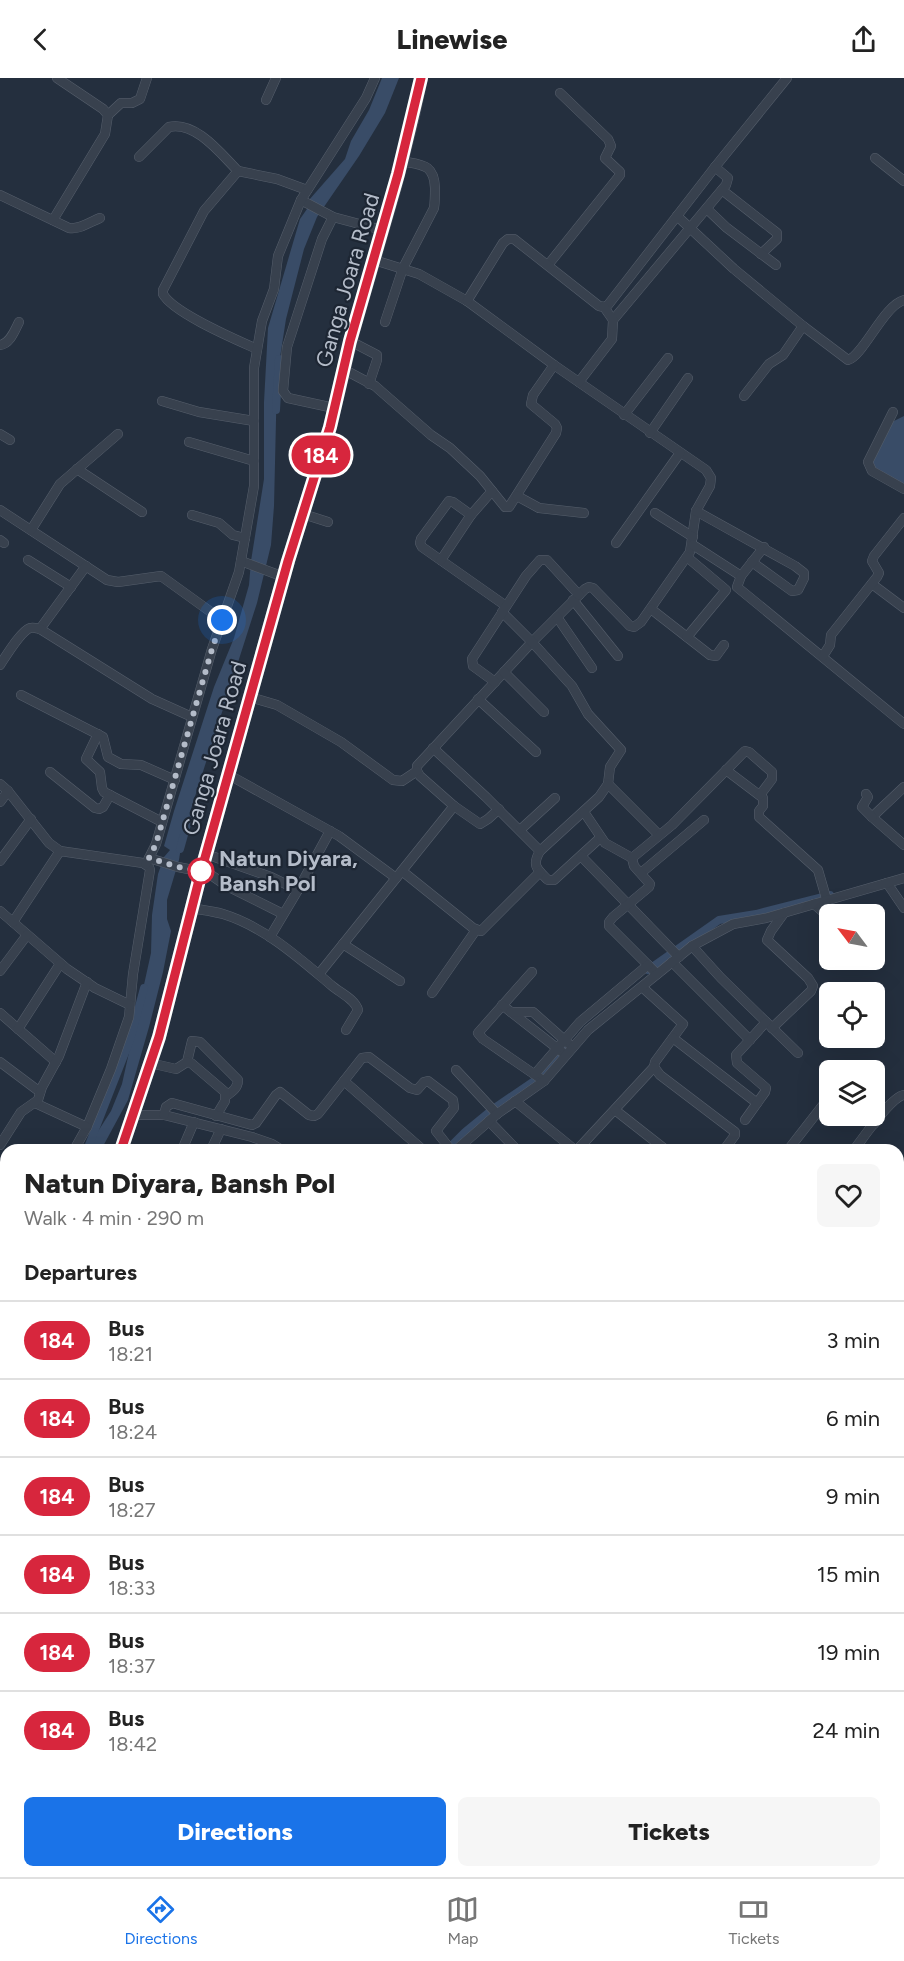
<!DOCTYPE html>
<meta charset="utf-8">
<style>
:root{--surface:#fff;--page:#f6f6f6;--text:#222;--muted:#767676;--line:#e0e0e0;--accent:#1a73e8}
body{margin:0;font-family:Figtree,sans-serif;background:var(--page);color:var(--text);height:100vh;display:flex;flex-direction:column;font-size:22px;white-space:nowrap}
*{box-sizing:border-box;margin:0}
p{font-size:20px;color:var(--muted)}
.icon{flex:none;width:33px;height:33px;fill:none;stroke:currentColor;stroke-width:2;stroke-linecap:round;stroke-linejoin:round}
.map{position:relative;flex:1;overflow:hidden}
.details{position:absolute;left:0px;top:1066px;width:904px;height:734px;display:flex;flex-direction:column;background:var(--surface);border-radius:18px 18px 0 0;box-shadow:0 6px 24px #0002}
.details>*{flex:none}
.badge{padding:0 12px;border-radius:20px;font-size:21px;line-height:39px}
.needle{width:39px;rotate:302deg}
.tools{position:absolute;left:819px;top:826px;display:grid;gap:12px}
.tools a{display:grid;place-items:center;width:66px;height:66px;border-radius:9px;background:var(--surface);box-shadow:0 6px 24px #0002;font-size:30px}
.you{position:absolute;width:30px;height:30px;margin:-15px;border:4px solid #fff;border-radius:50%;background:#1a73e8;box-shadow:0 0 0 9px #1a73e833}
.map>.badge{position:absolute;translate:-50% -50%;box-shadow:0 0 0 3px #fff}
h2{padding:0 24px;font-size:22px;line-height:54px}
.round{display:grid;place-items:center;flex:none;width:63px;height:63px;border-radius:9px;background:var(--page)}
.headline{display:flex;align-items:center;justify-content:space-between;height:102px;padding:0 24px}
h1{font-size:28px;font-weight:800;line-height:45px}
.cta{display:flex;gap:12px;margin-top:auto;padding:12px 24px}
.cta a{flex:1;height:69px;border-radius:9px;background:var(--accent);color:#fff;font-size:24px;font-weight:800;line-height:69px;text-align:center}
.cta a+a{background:var(--page);color:var(--text)}
ul{padding:0;list-style:none}
li{display:flex;align-items:center;gap:18px;height:78px;padding:0 24px;border-top:2px solid var(--line)}
li div{flex:1}
li b{display:block;font-size:22px}
li em{font-style:normal}
li .badge{min-width:66px;font-weight:700;text-align:center}
header{display:flex;justify-content:space-between;align-items:center;height:78px;padding:0 24px;background:var(--surface);font-size:27px;font-weight:800}
.tabs{display:flex;justify-content:space-around;align-items:center;height:84px;border-top:2px solid var(--line);background:var(--surface);font-size:16px;color:var(--muted)}
.tabs a{display:grid;justify-items:center;gap:3px}
.tabs .on{color:var(--accent)}
.map>svg:first-child{display:block}
.water{fill:#394c67}
.lines{fill:none;stroke-linecap:round;stroke-linejoin:round}
.canal{stroke:#394c67;stroke-width:8}
.minor-casing{stroke:#565f6c;stroke-width:10}
.major-casing{stroke:#414a57;stroke-width:14}
.minor{stroke:#38414e;stroke-width:9}
.major{stroke:#56606e;stroke-width:12}
.line-casing{stroke:#fff;stroke-width:14}
.line{stroke:#d7263d;stroke-width:9}
.walk{stroke:#b4bcc9;stroke-width:6;stroke-dasharray:0 10.8}
.stop-dot{fill:#fff;stroke:#d7263d;stroke-width:3}
.labels{text-anchor:middle;stroke-width:4.5;stroke-linejoin:round;paint-order:stroke}
.street-label{font-size:22px;fill:#b4bcc9;stroke:#1d2633}
.stop-label{font-size:22px;font-weight:bold;fill:#b4bcc9;stroke:#1d2633;text-anchor:start}
</style>
<header><svg class="icon" aria-label="back" viewBox="0 0 24 24"><path d="M15 5l-7 7 7 7"/></svg>Linewise<svg class="icon" aria-label="share" viewBox="0 0 24 24"><path d="M12 15V3M7 8l5-5 5 5M5 13v7h14v-7"/></svg></header>
<div class="map">
<svg width="904" height="1799" viewBox="0 0 904 1799">
<rect width="100%" height="100%" fill="#242f3e"/>
<g class="water">
<path d="M382,0H399L385,35L359,78L317,139L304,171L286,241L277,299L274,428L271,467L257,525L183,756L179,782L167,822V841L171,853L163,894L149,949L128,1022L101,1072H86L111,1033L122,1006L151,875L152,837L158,796L164,779L170,772L164,768L174,733L214,609L234,560L249,507L251,483L264,401V324L268,250L300,141L307,131L309,122L345,81L351,63L369,32Z"/>
<path d="M904,338V409L867,387L886,347Z"/>
</g>
<g class="lines">
<g class="canal">
<path d="M276,332L279,281"/>
<path d="M180,771L189,739"/>
<path d="M648,892L719,842L756,836L830,817"/>
<path d="M87,1072L130,962L144,910"/>
<path d="M447,1072L465,1054L493,1031L540,999L562,971"/>
<path d="M0,1283L6,1269"/>
</g>
<g class="minor-casing">
<g id="minor">
<path d="M266,22L276,0"/>
<path d="M108,37L121,25H132L140,21L147,0"/>
<path d="M139,79L169,49C196,43 221,76 238,93"/>
<path d="M875,80L904,103"/>
<path d="M722,112L777,155V161L761,176"/>
<path d="M0,117L69,150C79,152 90,144 100,140"/>
<path d="M301,122L333,139L382,152"/>
<path d="M707,131L727,150L776,187"/>
<path d="M677,138L734,191L803,248L848,282C863,278 884,227 904,222"/>
<path d="M333,139L322,161L287,269L283,313L288,320L334,330"/>
<path d="M53,142L105,56L108,37L103,31L57,0"/>
<path d="M374,182L419,196L467,223L554,287L706,392L711,400L710,408L696,433L690,474L641,544L634,549L630,548L593,510L589,509L585,511L532,564L417,688V693L420,698L454,728L480,746L488,741L499,731"/>
<path d="M548,187L620,97V94L605,80L611,68L608,61L560,15"/>
<path d="M467,223L503,165L508,161H514L599,228L604,229L608,227L715,89L787,0"/>
<path d="M613,242L726,107L728,100L715,89"/>
<path d="M385,244L403,190L434,130C435,123 435,117 435,110C434,85 421,87 401,83"/>
<path d="M350,263L377,277V282L369,306"/>
<path d="M0,267C10,266 15,252 19,244"/>
<path d="M257,271C237,262 173,235 163,216V212L204,133L238,93L277,101L307,112"/>
<path d="M343,291L375,308L431,357L450,370L480,398L505,429H509L556,355L557,350L555,346L531,326L533,317L554,287"/>
<path d="M579,304L612,261L613,242L604,229"/>
<path d="M744,318L769,286L783,277L803,248"/>
<path d="M162,323L199,334L254,343"/>
<path d="M893,334L868,384L872,393L904,411"/>
<path d="M624,337L668,280"/>
<path d="M650,355L688,300"/>
<path d="M0,356L10,362"/>
<path d="M189,364L254,383"/>
<path d="M77,391L142,434"/>
<path d="M517,418L539,430L584,435"/>
<path d="M0,432L107,502L118,504L161,498L222,542"/>
<path d="M696,433L795,488L804,495V500L798,512L792,513L752,484"/>
<path d="M655,435L693,459"/>
<path d="M303,436L328,444"/>
<path d="M192,437L219,445L233,457L245,460"/>
<path d="M471,437L453,424L449,423L421,461L420,465L422,469L506,528"/>
<path d="M31,452L60,406L118,356"/>
<path d="M0,462L4,465"/>
<path d="M616,465L680,375"/>
<path d="M693,467L741,498"/>
<path d="M764,469L741,498L737,509L904,646"/>
<path d="M28,482L71,509"/>
<path d="M441,482L471,437L492,413"/>
<path d="M241,483L284,499"/>
<path d="M872,506L904,530"/>
<path d="M573,522L618,578"/>
<path d="M651,531L710,577L716,578L724,567"/>
<path d="M502,534L532,564L572,608L588,636L621,672L610,689L608,706L599,719L540,773C531,788 538,792 548,802H554L600,760"/>
<path d="M557,539L592,590"/>
<path d="M40,551L86,488"/>
<path d="M687,559L726,512L687,479"/>
<path d="M823,578L830,567L831,557L877,499L879,495L872,483L874,478L904,440"/>
<path d="M0,587C6,578 21,553 30,550C33,549 36,550 40,551L152,621L192,639"/>
<path d="M504,594L544,634"/>
<path d="M495,604L473,588L472,581L526,498L540,482H547L579,517"/>
<path d="M21,617L103,659L108,679L121,686L141,687L175,702"/>
<path d="M250,619L277,627L341,664L393,702L402,703L417,693"/>
<path d="M478,621L536,674"/>
<path d="M98,656L86,681L100,694L102,710L104,714L162,744"/>
<path d="M433,670L486,719L540,773"/>
<path d="M726,692L763,720V728L759,733V739L818,792L827,823"/>
<path d="M50,694L95,730L99,731L103,729L110,717"/>
<path d="M229,697L339,758L396,800"/>
<path d="M0,706L8,713L49,765L60,773L143,785L149,789L150,792L133,896L129,939L111,991L87,1049L74,1072"/>
<path d="M608,706L659,757"/>
<path d="M904,709L872,739L904,767"/>
<path d="M866,716L868,719L862,729L872,739"/>
<path d="M0,724L8,713"/>
<path d="M584,734L605,765L632,780"/>
<path d="M520,752L555,720"/>
<path d="M206,776L271,799L298,812"/>
<path d="M581,778L679,879"/>
<path d="M149,780L178,789L208,795L227,808L283,836"/>
<path d="M0,783L31,741"/>
<path d="M146,786L156,766L212,571L239,494L254,408V290L262,243L274,211L278,178L301,122L366,20L375,0"/>
<path d="M402,793L473,850L481,853L540,794"/>
<path d="M641,795L704,742"/>
<path d="M887,805L904,830"/>
<path d="M814,826L830,840"/>
<path d="M191,830C202,832 213,833 223,836C265,849 299,880 331,907C340,915 355,921 358,932L346,952"/>
<path d="M0,833L67,891L95,910L130,927"/>
<path d="M13,844L60,773"/>
<path d="M270,859L298,812L330,753"/>
<path d="M343,866L400,903"/>
<path d="M692,868L721,900L798,975"/>
<path d="M672,884L750,962"/>
<path d="M0,893L27,857"/>
<path d="M532,894L478,955L483,961L544,1003"/>
<path d="M319,896L454,728"/>
<path d="M657,896L609,848V844L613,839L649,809L650,806L634,788L632,780L672,747L745,673L749,674L772,694V701L760,717"/>
<path d="M642,909L683,946L655,984L654,989L660,997L735,1054V1057L724,1072"/>
<path d="M432,915L476,852"/>
<path d="M502,927L562,974"/>
<path d="M511,934H533L569,966"/>
<path d="M0,935L56,984"/>
<path d="M772,950L811,913L813,908L808,900L767,862L771,853L784,835"/>
<path d="M18,951L60,886"/>
<path d="M673,960L757,1025"/>
<path d="M0,984L40,1014"/>
<path d="M187,984L192,963L200,964L238,1002C238,1010 232,1014 226,1018"/>
<path d="M150,985L176,991L187,984L191,985L225,1014V1023L216,1038"/>
<path d="M456,992L497,1036"/>
<path d="M535,996L580,944L648,887"/>
<path d="M344,1003L423,1072"/>
<path d="M515,1023L575,1072L578,1071L654,989"/>
<path d="M35,1025L87,1049"/>
<path d="M615,1032L666,1072"/>
<path d="M133,1037H164L252,1059L272,1066L282,1072"/>
<path d="M164,1037L166,1029L172,1025L252,1047L256,1045L276,1017L280,1014L309,1037L314,1038L318,1036L362,980L369,979L410,1010L417,1012L424,1004L428,1003L453,1022L454,1030L436,1053L451,1072"/>
<path d="M863,1038L874,1046"/>
<path d="M745,1042L765,1014L766,1010L737,985L736,977L766,944"/>
<path d="M489,1043L517,1072"/>
<path d="M0,1067L21,1034L38,1022L42,1009L59,978L87,904"/>
<path d="M182,1072L194,1044"/>
<path d="M211,1072L221,1051"/>
<path d="M456,1072L497,1036L544,1003L588,952L692,868L733,846L766,840L904,800"/>
<path d="M788,1072L830,1018"/>
<path d="M854,1072C863,1060 891,1019 904,1017"/>
<path d="M0,1120L6,1122"/>
<path d="M898,1140L904,1133"/>
<path d="M0,1171L6,1176"/>
<path d="M0,1258L6,1237"/>
<path d="M898,1265L904,1269"/>
<path d="M898,1333L904,1337"/>
<path d="M0,1354L6,1357"/>
<path d="M898,1423L904,1428"/>
<path d="M0,1504L6,1507"/>
<path d="M0,1541L6,1544"/>
<path d="M898,1580L904,1581"/>
<path d="M0,1601L6,1604"/>
<path d="M898,1650L904,1655"/>
<path d="M898,1747L904,1742"/>
<path d="M898,1772L904,1776"/>
<path d="M218,1794L225,1799"/>
<path d="M525,1794L534,1799"/>
<path d="M775,1794L780,1799"/>
<path d="M95,1799L99,1794"/>
<path d="M203,1799L206,1794"/>
<path d="M232,1799L235,1794"/>
<path d="M286,1799L289,1794"/>
<path d="M332,1799L333,1794"/>
<path d="M460,1799L464,1794"/>
<path d="M689,1799L693,1794"/>
<path d="M798,1799L802,1794"/>
</g>
</g>
<g class="major-casing">
<g id="major">
<path d="M121,1072L159,959L201,794L288,483L330,349L352,257L395,109L413,38L421,0"/>
<path d="M0,1424L6,1409"/>
</g>
</g>
<use href="#minor" class="minor"/>
<use href="#major" class="major"/>
</g>
<g class="lines">
<g class="line-casing">
<path id="line" d="M121,1072L159,959L201,794L288,483L330,349L350,263L398,96L421,0"/>
</g>
<use href="#line" class="line"/>
<path class="walk" d="M201,793L178,789L149,780L156,766L212,571L222,542"/>
</g>
<circle class="stop-dot" cx="201" cy="793" r="12"/>
<g class="labels">
<g class="street-label">
<text transform="translate(347 202) rotate(-74)" y="8">Ganga Joara Road</text>
<text transform="translate(214 670) rotate(-74)" y="8">Ganga Joara Road</text>
</g>
<g class="stop-label">
<text x="219" y="788">Natun Diyara,<tspan x="219" dy="25">Bansh Pol</tspan></text>
</g>
</g>
</svg>
<div class="tools">
<a><svg class="needle" viewBox="-14 -14 28 28"><path d="M0-13l5 13h-10z" fill="#e53935"/><path d="M0 13l5-13h-10z" fill="#767676"/></svg></a>
<a><svg class="icon" aria-label="locate" viewBox="0 0 24 24"><circle cx="12" cy="12" r="6"/><path d="M12 2v4M12 18v4M2 12h4M18 12h4"/></svg></a>
<a><svg class="icon" aria-label="layers" viewBox="0 0 24 24"><path d="M12 4l9 5-9 5-9-5zM3 14l9 5 9-5"/></svg></a>
</div>
<div class="you" style="left:222px;top:542px"></div>
<b class="badge" style="left:321px;top:377px;background:#d7263d;color:#fff">184</b>
<section class="details">
<div class="headline"><div><h1>Natun Diyara, Bansh Pol</h1><p>Walk · 4 min · 290 m</p></div><a class="round"><svg class="icon" aria-label="heart" viewBox="0 0 24 24"><path d="M12 20l-8-8c-3-5 5-10 8-4 3-6 11-1 8 4z"/></svg></a></div>
<h2>Departures</h2>
<ul>
<li><span class="badge" style="background:#d7263d;color:#fff">184</span><div><b>Bus</b><p>18:21</p></div><em>3 min</em></li>
<li><span class="badge" style="background:#d7263d;color:#fff">184</span><div><b>Bus</b><p>18:24</p></div><em>6 min</em></li>
<li><span class="badge" style="background:#d7263d;color:#fff">184</span><div><b>Bus</b><p>18:27</p></div><em>9 min</em></li>
<li><span class="badge" style="background:#d7263d;color:#fff">184</span><div><b>Bus</b><p>18:33</p></div><em>15 min</em></li>
<li><span class="badge" style="background:#d7263d;color:#fff">184</span><div><b>Bus</b><p>18:37</p></div><em>19 min</em></li>
<li><span class="badge" style="background:#d7263d;color:#fff">184</span><div><b>Bus</b><p>18:42</p></div><em>24 min</em></li>
</ul>
<div class="cta"><a>Directions</a><a>Tickets</a></div>
</section>
</div>
<nav class="tabs">
<a class="on"><svg class="icon" aria-label="directions" viewBox="0 0 24 24"><path d="M12 3l9 9-9 9-9-9zM9 14v-3h6M13 9l2 2-2 2"/></svg>Directions</a>
<a><svg class="icon" aria-label="map" viewBox="0 0 24 24"><path d="M3 6l6-2 6 2 6-2v14l-6 2-6-2-6 2zM9 4v14M15 6v14"/></svg>Map</a>
<a><svg class="icon" aria-label="tickets" viewBox="0 0 24 24"><path d="M3 7h18v10H3zM15 7v10"/></svg>Tickets</a>
</nav>
